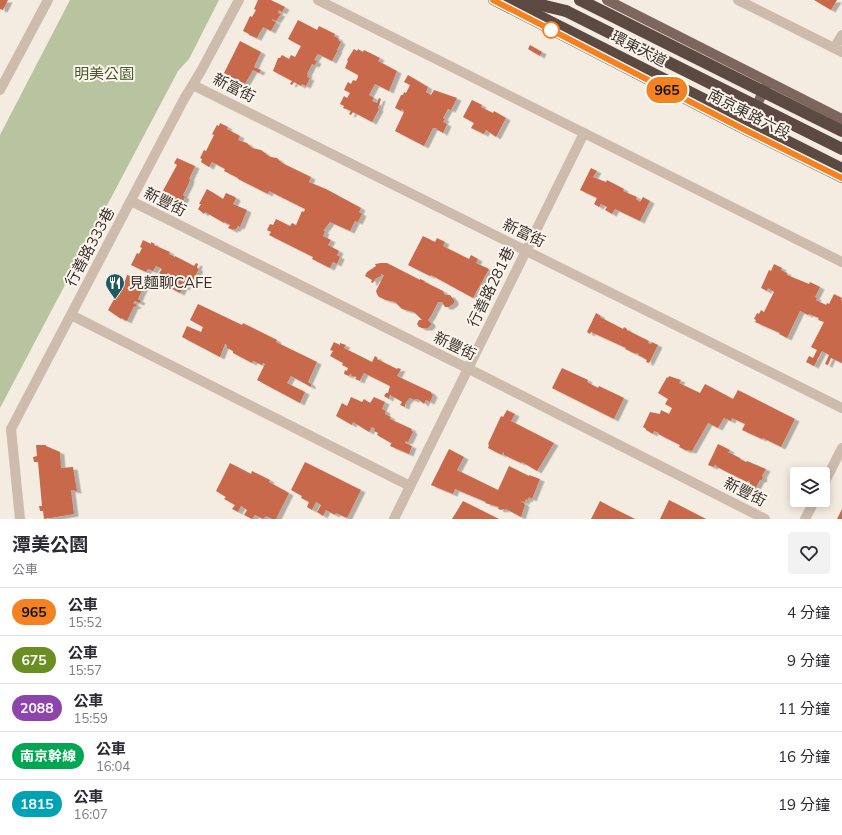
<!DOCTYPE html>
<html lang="zh-TW">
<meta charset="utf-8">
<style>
:root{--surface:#fff;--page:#f2f2f3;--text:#2b2b33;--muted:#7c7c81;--line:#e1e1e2}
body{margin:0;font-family:Mulish,"Noto Sans TC",sans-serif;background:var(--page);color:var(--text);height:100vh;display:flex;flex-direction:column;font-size:15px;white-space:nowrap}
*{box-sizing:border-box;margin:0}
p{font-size:13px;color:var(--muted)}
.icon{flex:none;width:22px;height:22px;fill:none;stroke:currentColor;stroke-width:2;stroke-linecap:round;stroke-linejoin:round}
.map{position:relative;height:519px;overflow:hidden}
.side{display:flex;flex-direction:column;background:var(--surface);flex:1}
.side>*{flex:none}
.badge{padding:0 8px;border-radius:13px;font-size:14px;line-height:26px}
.fabs{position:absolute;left:790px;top:467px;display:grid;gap:8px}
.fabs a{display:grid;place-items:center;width:40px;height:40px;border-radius:4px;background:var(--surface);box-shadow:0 2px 10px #0003;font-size:20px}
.map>.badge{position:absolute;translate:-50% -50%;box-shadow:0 0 0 2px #fff}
.round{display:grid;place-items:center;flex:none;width:42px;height:42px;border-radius:4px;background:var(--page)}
.headline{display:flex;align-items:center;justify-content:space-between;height:68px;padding:0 12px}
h1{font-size:19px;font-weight:700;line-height:30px}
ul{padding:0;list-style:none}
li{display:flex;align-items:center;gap:12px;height:48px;padding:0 12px;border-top:1px solid var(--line)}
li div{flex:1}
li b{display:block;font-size:15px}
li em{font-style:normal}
li .badge{min-width:44px;font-weight:700;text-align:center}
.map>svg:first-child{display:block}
.green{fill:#b8c4a0}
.building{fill:#c8694b;filter:url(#shadow)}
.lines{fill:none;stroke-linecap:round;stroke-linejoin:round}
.minor{stroke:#cdbbac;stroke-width:10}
.major{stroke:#7d675c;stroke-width:10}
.highway{stroke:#5c4a42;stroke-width:12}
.highway-bridge{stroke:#5c4a42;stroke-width:12}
.line-casing{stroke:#fff;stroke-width:9}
.line{stroke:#f58220;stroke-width:6}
.stop-dot{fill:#fff;stroke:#f58220;stroke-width:2}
.labels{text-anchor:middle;stroke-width:4;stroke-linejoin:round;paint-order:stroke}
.street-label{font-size:15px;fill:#3b302b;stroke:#fbf5ee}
.park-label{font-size:15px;fill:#4a5a2e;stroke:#fbf5ee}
.poi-label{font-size:15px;fill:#3b302b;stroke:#fbf5ee;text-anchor:start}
</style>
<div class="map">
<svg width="842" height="519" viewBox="0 0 842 519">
<defs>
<filter id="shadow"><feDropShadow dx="4.5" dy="2.5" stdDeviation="0" flood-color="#0004"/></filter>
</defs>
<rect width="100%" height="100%" fill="#f4ebe1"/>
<path class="green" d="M70,0H219L189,59L178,71L0,408V135Z"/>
<g class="building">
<path d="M0,0H8L3,10L0,9Z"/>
<path d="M258,0H271L285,7L282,12L279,10L278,13L281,14L276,21L272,19V20L276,22L271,31L263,27L257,38L249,35V34L243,31L250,16L252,17L256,10L254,9Z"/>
<path d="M814,0H837L831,10Z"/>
<path d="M298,20L317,30L319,26L335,34L334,36L339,39L338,40L341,42L337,50H338L332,61L318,54L317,55L314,60L317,61L315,65L312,64L307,74L308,75L307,77L310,78L306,86L302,84L301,86L294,82L292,85L290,84L292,81L273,71L278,58H280L282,55L289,59L291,55L295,57L301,46L288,39Z"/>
<path d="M240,41L261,52L254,67L261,70L259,73L253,70L245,84L224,73Z"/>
<path d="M530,45L542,52L540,56L528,49Z"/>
<path d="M354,49L357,51L358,49L363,52L364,50L380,58L378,61L397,71L389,91L375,84L369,95L374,98L372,101L377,103L379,98L381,99L378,108L379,109L372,122L353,112L351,115L349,114L351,111L343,108L344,106L340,104L344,96L347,98L350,93L344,90L348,82L351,84L353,80L356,81L358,77V75L345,68L348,61L347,60Z"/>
<path d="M408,75L428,87L426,92L431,95L434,90L457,98L451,110L448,109L443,118L445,119L443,122L447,124L443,133L436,129L437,128H433L424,146L395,131L404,112L402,109L401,111L395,108L401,95H403L404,92L406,93L410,85L404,82Z"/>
<path d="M472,100L482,105L481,107L493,113L494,111L506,118L496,137L486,130L484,134L471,128L474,123L463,117Z"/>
<path d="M220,123L228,127L227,129L240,136L238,140L247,143L252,148L261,150L270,157L277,158L282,163L311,177L309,182L326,189L361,208L359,212L362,214L358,222L355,221L350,231L330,222L323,231H325L323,236L331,240L328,245L339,251L337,255L340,257L337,264L333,262L330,268L312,259L313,257L269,235L271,232L267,230L270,224L273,225L276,219L290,226L292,223L296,225L302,211L304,212L305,209L269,191L268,194L238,179V178L224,171L225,169L212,162L209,167L201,162L202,159L200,158L204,150L206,151L214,135L212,134L217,125L219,126Z"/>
<path d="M177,158L195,166L189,179H190L189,183L183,195L185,197L180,207L160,196L177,165L174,163Z"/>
<path d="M591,168L597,171L593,177L606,182L607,180L624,189L623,191L637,197L636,199L640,202L643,197L650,201L640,221L615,209L612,214L605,210L607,207L601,204L599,207L594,204L597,198L580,190Z"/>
<path d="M207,189L223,199L226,193L235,197L236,199L233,204L247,210L240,227L238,226L236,229H234L233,230L228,228L230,225L224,222V223L205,212L204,214L198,209L201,204H199Z"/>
<path d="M423,236L435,242L437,238L445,242L443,246L469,259L471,255L478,259L476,263L489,269L473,298L431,275L430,276L408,265Z"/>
<path d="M143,240L151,244V242L155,244L154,245L170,252L169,254L175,257V256L194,266L196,263L198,264L197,268L199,269L193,280L189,278L187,282L188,283L185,288L183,287L180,293L170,288L171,287L160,283L164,276L159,273L162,269L156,266L153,271L148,269L146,272L131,265L137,253L139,254L142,248L140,247Z"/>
<path d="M381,263H387L420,280V279L425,281L424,283L425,282L443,291L445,295H450L454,300V303L449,307H445L442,302H438L431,316L428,320L431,323V325L428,328H422L419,327L417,324L419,320H422L414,312L402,309L395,302L386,300L379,297L377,294L376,291L384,275H382L383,274H381V276L375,279L373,283L371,282L372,280L365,276L367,272L376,266L375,264Z"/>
<path d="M774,264L782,268L781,270L787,273V275L809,284L810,282L820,287L815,297L817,298L816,300L826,305L827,303L829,304L834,294L842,298L841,300L842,301V363L831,358L828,365L825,364L829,355L822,351L814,366L806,362L809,356L813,358L817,350L811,347L824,322L818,320L819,318L809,314L808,315L800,311L787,338L779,334L780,333L755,322L756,320L754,319L757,313L759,314L761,310L764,312L774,292L768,288L767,291L761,288L769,270L771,271Z"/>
<path d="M127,275L140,279L139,282L145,284L138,299L141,301L139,303L135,301L133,303L137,305L135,307L134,306L127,321L121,318V319L108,310L117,294L119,295L120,293L116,291L119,285L123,287Z"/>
<path d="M198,304L242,325L243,323L277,340L276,342L317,362L308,382L311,384V387L291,376L287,383L305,392L300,403L257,380L265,364L263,363L262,365L253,361L252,363L233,353V351L227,348V345L225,344L220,357L182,337L187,326L201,332L203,327L190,320Z"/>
<path d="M596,313L601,316L600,317L623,329L624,327L627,329V330L649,341L648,343L651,344L652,342L658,345L649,363L646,362L647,360L638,355L639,354L636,353V354L625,349L626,348L591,332L590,334L587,332Z"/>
<path d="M334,342L340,345V343L346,345L344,348L372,362L375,356L378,358L377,359L397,369L398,368L401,369L397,376L431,392V393L433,395L430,402L426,400L424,404L418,399H415L414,400L410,398L406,402L405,407L400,405L402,402L399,400L390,395L389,399L384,396L386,393H388L390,386L364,373L361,378L360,381L355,379L357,377L351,376L352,375L350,374L349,376L344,374L345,370L347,371L348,368L342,365L343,363L330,356L333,351L330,350Z"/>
<path d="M562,368L588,380L587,382L598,388L599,386L624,398L614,419L552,388Z"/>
<path d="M669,376L681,380L679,383L700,393L705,384L733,399L738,390L795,419L781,447L763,438L762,439L742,430L745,424L732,418L731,421L724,418L718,428L708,423L692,451L687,450V451L679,447L680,445L658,434L659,433L654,431L653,434L646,430V429L643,427L650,412L660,414L661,410L669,414L672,408L665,404L668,399L658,393L667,377L668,378Z"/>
<path d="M351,397L362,402L364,399L370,403L374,397L385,402L382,409L386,411L385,414L391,417L390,419L412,429L411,430L413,432L408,442L406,441L405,443L412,446L409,454L390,446L392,442L391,443L377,435L378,433L374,431L375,429L372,427L369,432L353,422L352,425L336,416L342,403L347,406Z"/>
<path d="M507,410L515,414L511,421L554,443L537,471L522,462L521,463L504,455V453L503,452L502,455L488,448L489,445L488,444L501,416L503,417Z"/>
<path d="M718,444L730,450L728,453H730L740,458V459L746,462L747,461L766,469L762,476L763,477L762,480H760L755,489L750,487V482L748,481L747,482L717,467V466L715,465L713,467L708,465Z"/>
<path d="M36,445H46V446L60,452L61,468L73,467L77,491L71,490L74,514L44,519L43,511H40L39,506H42L38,462H34L33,457L37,456Z"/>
<path d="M449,449L464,457L457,470L498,490L509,466L529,476V475L540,479L532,499L529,497L528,500L526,499L525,502L520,501L524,503V504L525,505L521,517L506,509L505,510L503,509L502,510L498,509L499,507L485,503L486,502L455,489L453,494L431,485Z"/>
<path d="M305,462L361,490L347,518L336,513L335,515L326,510L323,516L317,512L321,505L316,502L312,510L307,507L309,502L301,498L302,496L291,490Z"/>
<path d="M230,463L251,474L252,471L270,480L269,482L289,493L276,519H272L266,516L263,519L255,515L252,519L244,515L247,510L241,506L238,512L232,509L235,505L224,499L226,497L216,491Z"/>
<path d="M669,500L706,519H660Z"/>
<path d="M463,501L499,519H452Z"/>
<path d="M600,501L613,508L635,519H591Z"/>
<path d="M842,509V519H837Z"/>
</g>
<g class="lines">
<g class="minor">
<path d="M318,0L842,262"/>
<path d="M738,0L842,52"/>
<path d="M834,48L842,35"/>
<path d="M193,85L842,408"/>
<path d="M0,90L48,0"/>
<path d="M131,201L483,376L765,519"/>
<path d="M71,315L410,486"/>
<path d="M823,485L842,448"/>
<path d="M20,519L11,429L184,99L201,71L239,0"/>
<path d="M394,519L584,133"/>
<path d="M805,519L815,500"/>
</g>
<g class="major">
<path d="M493,0L745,130L842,178"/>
<path d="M607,0L842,119"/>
<path d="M745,129L766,86"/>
</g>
<path class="highway" d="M520,0L566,11"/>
<g class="highway-bridge">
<path d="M507,0L842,169"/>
<path d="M580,0L842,131"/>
<path d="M566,11L842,149"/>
</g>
</g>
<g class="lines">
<g class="line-casing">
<path id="line" d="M493,0L745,130L842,178"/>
</g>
<use href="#line" class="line"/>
</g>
<defs>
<g id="restaurant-pin" transform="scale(1)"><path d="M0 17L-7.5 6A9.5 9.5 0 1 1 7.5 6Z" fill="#1f5a5e" stroke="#fbf5ee"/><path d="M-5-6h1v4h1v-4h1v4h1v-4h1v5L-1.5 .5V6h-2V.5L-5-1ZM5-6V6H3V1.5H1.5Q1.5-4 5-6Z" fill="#fff"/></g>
</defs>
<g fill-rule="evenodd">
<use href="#restaurant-pin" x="115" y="283"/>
</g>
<circle class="stop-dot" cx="551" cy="30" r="8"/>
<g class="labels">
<g class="street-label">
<text transform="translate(639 49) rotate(27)" y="5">環東大道</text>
<text transform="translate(234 88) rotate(27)" y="5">新富街</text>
<text transform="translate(749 114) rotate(27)" y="5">南京東路六段</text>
<text transform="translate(165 202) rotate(27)" y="5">新豐街</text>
<text transform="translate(524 233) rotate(26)" y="5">新富街</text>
<text transform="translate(90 247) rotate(-62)" y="5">行善路333巷</text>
<text transform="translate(491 287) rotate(-64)" y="5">行善路281巷</text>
<text transform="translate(455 346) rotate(26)" y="5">新豐街</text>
<text transform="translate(745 492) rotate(27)" y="5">新豐街</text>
</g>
<g class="park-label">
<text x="104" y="79">明美公園</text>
</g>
<g class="poi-label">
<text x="129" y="288">見麵聊CAFE</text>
</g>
</g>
</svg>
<div class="fabs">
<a><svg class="icon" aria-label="layers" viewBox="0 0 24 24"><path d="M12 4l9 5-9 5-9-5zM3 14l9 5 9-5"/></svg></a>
</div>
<b class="badge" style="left:667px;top:90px;background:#f58220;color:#111">965</b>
</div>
<section class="side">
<div class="headline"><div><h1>潭美公園</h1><p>公車</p></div><a class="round"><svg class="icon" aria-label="heart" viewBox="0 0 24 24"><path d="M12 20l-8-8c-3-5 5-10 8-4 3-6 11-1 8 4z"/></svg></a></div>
<ul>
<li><span class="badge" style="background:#f58220;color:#111">965</span><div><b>公車</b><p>15:52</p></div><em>4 分鐘</em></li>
<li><span class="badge" style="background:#6b8e23;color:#fff">675</span><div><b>公車</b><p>15:57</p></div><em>9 分鐘</em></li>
<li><span class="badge" style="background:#8e44ad;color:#fff">2088</span><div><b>公車</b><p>15:59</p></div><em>11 分鐘</em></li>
<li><span class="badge" style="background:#00a651;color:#fff">南京幹線</span><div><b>公車</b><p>16:04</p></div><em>16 分鐘</em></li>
<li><span class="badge" style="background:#00a3b4;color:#fff">1815</span><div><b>公車</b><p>16:07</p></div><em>19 分鐘</em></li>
</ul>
</section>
